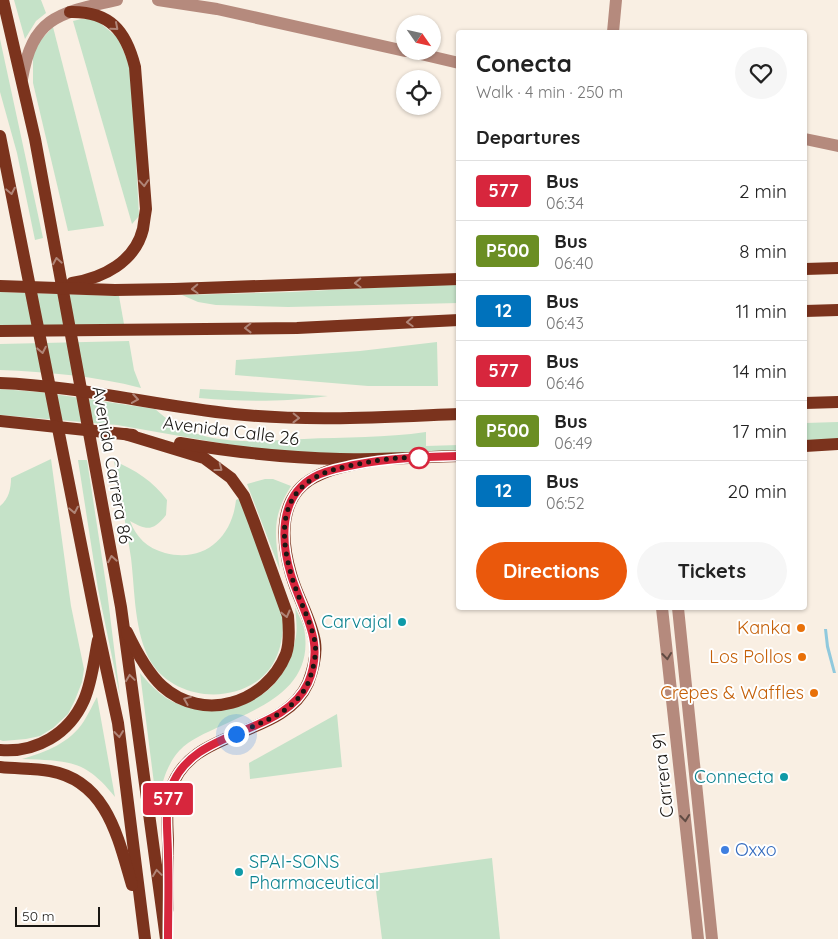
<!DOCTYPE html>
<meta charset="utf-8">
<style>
:root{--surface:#fff;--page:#f6f6f6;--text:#222;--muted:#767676;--line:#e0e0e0;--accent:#ea580c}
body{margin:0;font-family:Quicksand,sans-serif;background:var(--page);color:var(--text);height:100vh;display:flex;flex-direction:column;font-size:19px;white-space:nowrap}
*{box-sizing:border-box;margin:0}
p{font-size:16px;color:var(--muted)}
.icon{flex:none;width:28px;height:28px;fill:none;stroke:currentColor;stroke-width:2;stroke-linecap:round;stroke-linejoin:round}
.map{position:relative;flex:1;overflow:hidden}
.sheet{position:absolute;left:456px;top:30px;width:351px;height:580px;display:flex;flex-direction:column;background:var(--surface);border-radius:5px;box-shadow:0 1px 4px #0004}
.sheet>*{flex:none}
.badge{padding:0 10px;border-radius:4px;font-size:18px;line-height:32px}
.needle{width:32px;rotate:124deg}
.controls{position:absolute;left:396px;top:15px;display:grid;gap:10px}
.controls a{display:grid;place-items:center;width:45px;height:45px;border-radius:50%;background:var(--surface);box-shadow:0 1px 4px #0004;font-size:25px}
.scale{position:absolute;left:15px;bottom:12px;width:85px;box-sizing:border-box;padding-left:5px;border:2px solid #1a1713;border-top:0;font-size:14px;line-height:18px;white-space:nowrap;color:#1a1713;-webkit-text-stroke:4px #fff;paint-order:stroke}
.you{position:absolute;width:25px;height:25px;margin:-12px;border:4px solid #fff;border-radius:50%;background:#1a73e8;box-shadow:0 0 0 8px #1a73e833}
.map>.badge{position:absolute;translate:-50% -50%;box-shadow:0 0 0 2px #fff}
h2{padding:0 20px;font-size:19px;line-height:45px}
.round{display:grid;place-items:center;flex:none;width:52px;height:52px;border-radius:26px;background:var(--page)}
.summary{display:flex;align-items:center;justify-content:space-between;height:85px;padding:0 20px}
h1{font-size:24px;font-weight:800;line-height:38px}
.action{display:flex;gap:10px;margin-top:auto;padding:10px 20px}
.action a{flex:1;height:58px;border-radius:30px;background:var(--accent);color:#fff;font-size:20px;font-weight:800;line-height:58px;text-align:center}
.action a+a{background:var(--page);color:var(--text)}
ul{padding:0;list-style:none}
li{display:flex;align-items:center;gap:15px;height:60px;padding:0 20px;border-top:1px solid var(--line)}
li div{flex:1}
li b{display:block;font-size:19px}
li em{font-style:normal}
li .badge{min-width:55px;font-weight:700;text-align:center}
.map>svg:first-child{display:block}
.green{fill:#c5e2c8}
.water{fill:#90c9dd}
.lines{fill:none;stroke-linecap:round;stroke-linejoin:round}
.minor{stroke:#b58a7d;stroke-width:12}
.major{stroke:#7b331d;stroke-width:12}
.oneway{stroke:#b08577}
.oneway2{stroke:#604b43}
.line-casing{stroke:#fff;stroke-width:11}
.line{stroke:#d7263d;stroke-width:8}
.walk{stroke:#1a1713;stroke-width:5;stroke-dasharray:0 9}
.stop-dot{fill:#fff;stroke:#d7263d;stroke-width:2.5}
.culture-dot{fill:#0f9aa8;stroke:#fff;stroke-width:2}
.food-dot{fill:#e8710a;stroke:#fff;stroke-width:2}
.shop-dot{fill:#3f7fe0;stroke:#fff;stroke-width:2}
.labels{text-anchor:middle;stroke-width:4;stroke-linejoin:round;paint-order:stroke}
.street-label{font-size:18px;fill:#1a1713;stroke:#fff}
.culture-label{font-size:18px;fill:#0d838f;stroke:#fff;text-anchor:end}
.food-label{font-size:18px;fill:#c56008;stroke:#fff;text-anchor:end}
.shop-label{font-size:18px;fill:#366cbe;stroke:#fff;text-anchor:start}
</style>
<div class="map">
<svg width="838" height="939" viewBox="0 0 838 939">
<rect width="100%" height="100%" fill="#f9efe3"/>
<g class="green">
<path d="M14,0H41L46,13L36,21L25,39Z"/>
<path d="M81,19H90L99,22L118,38L131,69L139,216L132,224L73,21Z"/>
<path d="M53,27L104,226L68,231L33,83V54L38,43Z"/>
<path d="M0,39L43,238L35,240L17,153L0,92Z"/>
<path d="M459,283V303L288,307L216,305L198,302L182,295L292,292Z"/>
<path d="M0,292L119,296L124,324L0,327Z"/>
<path d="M129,341L134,370L141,388C95,376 48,372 0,370V344Z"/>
<path d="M437,342L438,386H368L235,375L236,360L360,351Z"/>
<path d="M0,389L40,392L155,409C168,421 184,430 201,435C235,445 270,440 304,439C344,437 386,438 426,432V446L459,445V451L340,455L248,448L117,425L0,415Z"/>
<path d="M200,389L328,396C282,402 245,402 199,398Z"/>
<path d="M838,422V439L805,441V423Z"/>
<path d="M51,459L71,606L84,669L82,682L75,700L68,714L53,728L40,736L26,739L3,741L0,740V506C9,499 11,488 11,478Z"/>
<path d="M78,460H87L107,591L120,696L98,589Z"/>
<path d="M114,461C134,469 154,482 167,500L166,515C153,532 146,530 130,521C136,537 147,548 165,553C204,563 232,538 236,500L240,498L282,612C285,635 280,662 261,678C229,705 173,698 151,662C134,633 135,591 131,558C126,525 120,493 114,461Z"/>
<path d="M265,479H273L291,486C271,518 275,535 280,570L247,484Z"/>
<path d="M295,607C298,614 302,621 304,628C315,687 264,706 221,726C206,733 190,739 179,751C165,767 161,787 157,807L140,673C152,687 167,703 186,706C195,708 214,702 224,701C233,699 253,699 261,695C279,685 291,660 295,641C298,630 296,618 295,607Z"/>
<path d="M97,697L115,797C85,759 68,761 22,759C46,752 70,743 84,721C89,713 93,704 97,697Z"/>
<path d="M337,714L342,767L250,779L249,763Z"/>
<path d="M492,858L500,939H382L374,874Z"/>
</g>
<path class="water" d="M824,629H827L829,646L836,673H833L826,647Z"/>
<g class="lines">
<g class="minor">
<path d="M158,0L217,9L405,51"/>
<path d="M613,32L616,0"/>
<path d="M408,51L459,63"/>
<path d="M22,79C33,16 59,13 117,0"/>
<path d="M805,139L838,146"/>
<path d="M662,608L698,939"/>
<path d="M678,608L712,939"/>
</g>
<g class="major">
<path d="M3,0L35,139L121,607L166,939"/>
<path d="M70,12C110,11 126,31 135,67L146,209C145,215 144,222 143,229C135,262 103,278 72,283"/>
<path d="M0,136L99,635L118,723L145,939"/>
<path d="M805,269L838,268"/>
<path d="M0,286L115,290L174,289L459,279"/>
<path d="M805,311L838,310"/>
<path d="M0,331L297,328L459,320"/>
<path d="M0,383C79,386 156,406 234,414C309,422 384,417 459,414"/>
<path d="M805,403L838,402"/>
<path d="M0,421L133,435"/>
<path d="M125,434L204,458L231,478L244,496L254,522L288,616C289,628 290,643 286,654C266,704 203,723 162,686C147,672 136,651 127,632"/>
<path d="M180,443C233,452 286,458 340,459C380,460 419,457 459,456"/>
<path d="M805,446L838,444"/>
<path d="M0,750C36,753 69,734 84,700C92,682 94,660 98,640"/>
<path d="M0,767C16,769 34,768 50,771C107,781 118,838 132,885"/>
<path d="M168,909C168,888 168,866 168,845C168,827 165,809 170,792C188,726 283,740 308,683C313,670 317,656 315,642C311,618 297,597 291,574C281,540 278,496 315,477C335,466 359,464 381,459"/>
</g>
</g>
<defs><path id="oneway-chevron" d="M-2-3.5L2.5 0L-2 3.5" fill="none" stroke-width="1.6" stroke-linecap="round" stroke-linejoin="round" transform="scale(1.25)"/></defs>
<g class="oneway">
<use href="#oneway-chevron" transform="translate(115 27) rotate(41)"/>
<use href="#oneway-chevron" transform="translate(144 183) rotate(86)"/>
<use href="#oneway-chevron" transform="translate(11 191) rotate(79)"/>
<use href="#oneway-chevron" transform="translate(57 261) rotate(-100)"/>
<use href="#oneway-chevron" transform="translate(358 283) rotate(178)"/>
<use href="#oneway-chevron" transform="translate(195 289) rotate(178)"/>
<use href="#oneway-chevron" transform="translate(410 322) rotate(177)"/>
<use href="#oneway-chevron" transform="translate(248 328) rotate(179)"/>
<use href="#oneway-chevron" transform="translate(42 350) rotate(79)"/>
<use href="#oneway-chevron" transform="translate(135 399) rotate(9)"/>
<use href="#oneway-chevron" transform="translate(296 418) rotate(1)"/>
<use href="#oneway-chevron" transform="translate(219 468) rotate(37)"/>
<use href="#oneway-chevron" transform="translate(74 510) rotate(79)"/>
<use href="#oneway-chevron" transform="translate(112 559) rotate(-100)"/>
<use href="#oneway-chevron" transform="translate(286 614) rotate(76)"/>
<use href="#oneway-chevron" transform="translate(130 678) rotate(-98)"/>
<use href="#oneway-chevron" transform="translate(187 700) rotate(-158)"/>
<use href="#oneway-chevron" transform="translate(119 734) rotate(83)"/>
<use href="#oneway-chevron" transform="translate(157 873) rotate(-98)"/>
</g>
<g class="oneway2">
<use href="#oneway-chevron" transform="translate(667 656) rotate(84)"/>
<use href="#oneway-chevron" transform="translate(685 818) rotate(84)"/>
</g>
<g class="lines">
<g class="line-casing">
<path id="line" d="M168,939C168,911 169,884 168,856C168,834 164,809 171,788C192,727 283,737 308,683C326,641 303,614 291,575C281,542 278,497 314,477C326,470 340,468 354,465C388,458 423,457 459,456"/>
</g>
<use href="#line" class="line"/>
<path class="walk" d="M236,734C262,722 295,712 308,683C313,670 317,655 315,642C310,618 297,597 291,574C276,521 284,480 344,467C369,462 394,456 419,458"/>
</g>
<circle class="stop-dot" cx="419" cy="458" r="10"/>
<g class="culture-dot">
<circle cx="402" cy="622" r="5"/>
<circle cx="784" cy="777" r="5"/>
<circle cx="239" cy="872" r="5"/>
</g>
<g class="food-dot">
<circle cx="801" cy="628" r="5"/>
<circle cx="802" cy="657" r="5"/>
<circle cx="814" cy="693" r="5"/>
</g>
<circle class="shop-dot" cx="725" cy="850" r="5"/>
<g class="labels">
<g class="street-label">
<text transform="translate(231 431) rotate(7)" y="6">Avenida Calle 26</text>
<text transform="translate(112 465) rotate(80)" y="6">Avenida Carrera 86</text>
<text transform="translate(663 775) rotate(-96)" y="6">Carrera 91</text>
</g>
<g class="culture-label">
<text x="392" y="628">Carvajal</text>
<text x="774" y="783">Connecta</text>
<text x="249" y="868" text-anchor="start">SPAI-SONS<tspan x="249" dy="21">Pharmaceutical</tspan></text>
</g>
<g class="food-label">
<text x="791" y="634">Kanka</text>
<text x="792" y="663">Los Pollos</text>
<text x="804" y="699">Crepes &amp; Waffles</text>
</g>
<g class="shop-label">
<text x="735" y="856">Oxxo</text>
</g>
</g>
</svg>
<div class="controls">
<a><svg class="needle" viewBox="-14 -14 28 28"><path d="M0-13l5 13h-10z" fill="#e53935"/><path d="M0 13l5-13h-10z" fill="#767676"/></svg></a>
<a><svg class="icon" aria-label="locate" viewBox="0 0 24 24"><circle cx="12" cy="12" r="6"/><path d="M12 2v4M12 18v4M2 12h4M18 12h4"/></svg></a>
</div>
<div class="scale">50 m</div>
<div class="you" style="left:236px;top:734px"></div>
<b class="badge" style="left:168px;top:799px;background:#d7263d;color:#fff">577</b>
<section class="sheet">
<div class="summary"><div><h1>Conecta</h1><p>Walk · 4 min · 250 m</p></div><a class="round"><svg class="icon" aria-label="heart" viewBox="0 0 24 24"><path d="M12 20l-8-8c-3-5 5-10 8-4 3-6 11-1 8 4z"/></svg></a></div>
<h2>Departures</h2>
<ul>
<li><span class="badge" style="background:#d7263d;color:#fff">577</span><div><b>Bus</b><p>06:34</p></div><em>2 min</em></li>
<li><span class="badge" style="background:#6b8e23;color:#fff">P500</span><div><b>Bus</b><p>06:40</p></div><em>8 min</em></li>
<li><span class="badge" style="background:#0072bc;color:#fff">12</span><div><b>Bus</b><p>06:43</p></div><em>11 min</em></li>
<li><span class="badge" style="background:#d7263d;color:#fff">577</span><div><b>Bus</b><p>06:46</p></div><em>14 min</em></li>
<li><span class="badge" style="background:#6b8e23;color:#fff">P500</span><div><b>Bus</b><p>06:49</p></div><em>17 min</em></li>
<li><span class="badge" style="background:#0072bc;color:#fff">12</span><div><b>Bus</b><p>06:52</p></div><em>20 min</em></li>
</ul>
<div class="action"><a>Directions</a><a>Tickets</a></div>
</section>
</div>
